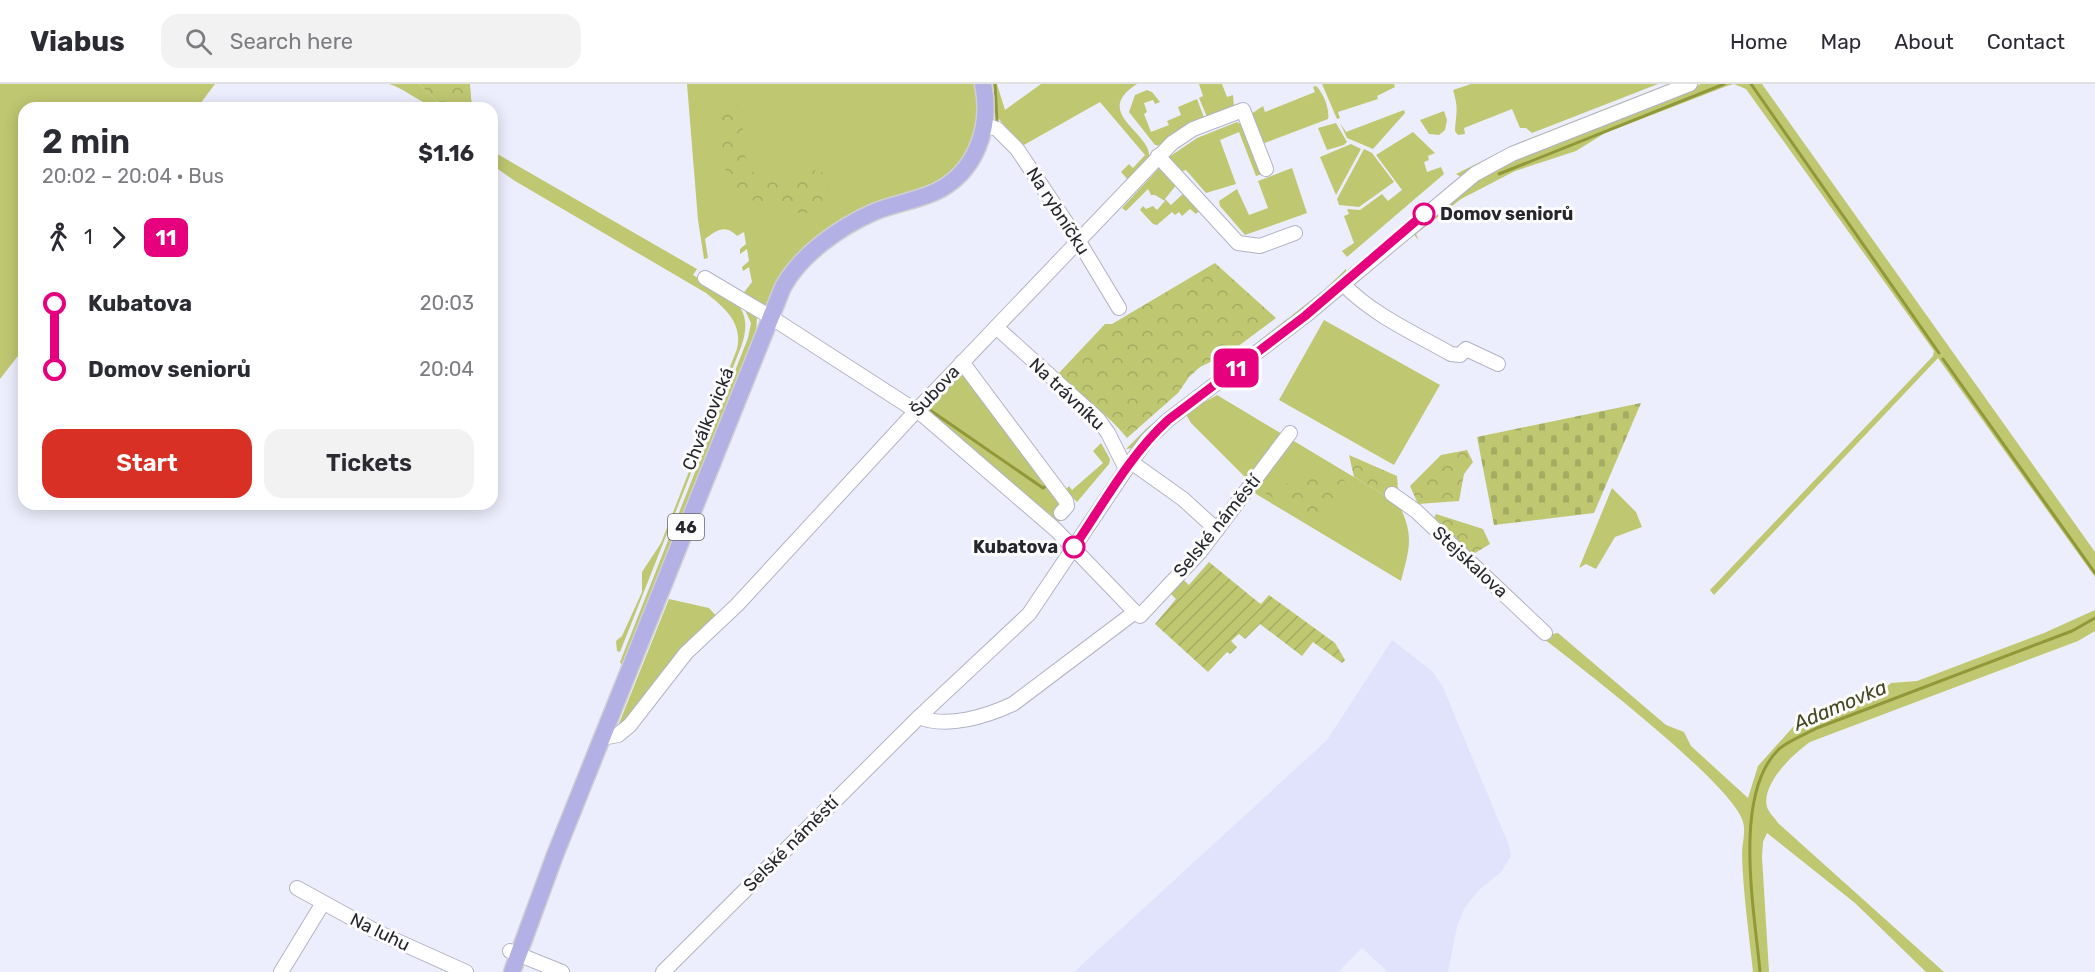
<!DOCTYPE html>
<meta charset="utf-8">
<style>
:root{--surface:#fff;--page:#f2f2f3;--text:#2b2b33;--muted:#7c7c81;--line:#e1e1e2;--accent:#d93025}
body{margin:0;font-family:Rubik,sans-serif;background:var(--page);color:var(--text);height:100vh;display:flex;flex-direction:column;font-size:22px;white-space:nowrap}
*{box-sizing:border-box;margin:0}
p{font-size:20px;color:var(--muted)}
.icon{flex:none;width:33px;height:33px;fill:none;stroke:currentColor;stroke-width:2;stroke-linecap:round;stroke-linejoin:round}
.map{position:relative;flex:1;overflow:hidden}
.sheet{position:absolute;left:18px;top:18px;width:480px;height:408px;display:flex;flex-direction:column;background:var(--surface);border-radius:18px;box-shadow:0 3px 15px #0003}
.sheet>*{flex:none}
.badge{padding:0 12px;border-radius:9px;font-size:21px;line-height:39px}
.map>.badge{position:absolute;translate:-50% -50%;box-shadow:0 0 0 3px #fff}
.legs{display:flex;align-items:center;gap:9px;height:66px;padding:0 24px;font-size:20px}
.legs p{margin-inline-start:auto}
.summary{display:flex;align-items:center;justify-content:space-between;height:102px;padding:0 24px}
h1{font-size:33px;font-weight:600;line-height:45px}
.cta{display:flex;gap:12px;margin-top:auto;padding:12px 24px}
.cta a{flex:1;height:69px;border-radius:18px;background:var(--accent);color:#fff;font-size:24px;font-weight:600;line-height:69px;text-align:center}
.cta a+a{background:var(--page);color:var(--text)}
ul{padding:0 24px;list-style:none}
li{display:flex;align-items:center;gap:21px;height:66px;font-size:22px}
li i{display:grid;place-items:center;width:9px;height:100%;margin:0 8px;background:currentColor}
li i::after{content:'';width:15px;height:15px;margin:-8px;border:4px solid;border-radius:50%;background:var(--surface)}
li p{margin-inline-start:auto}
li:first-child i{background:linear-gradient(#0000 50%,currentColor 0)}
li:last-child i{background:linear-gradient(currentColor 50%,#0000 0)}
header{display:flex;align-items:center;gap:36px;box-sizing:border-box;height:84px;padding:0 30px;background:var(--surface);border-bottom:2px solid var(--line)}
header strong{font-size:28px}
nav{display:flex;gap:33px;margin-inline-start:auto;font-size:21px}
.search{width:420px;height:54px;background:var(--page);display:flex;align-items:center;gap:15px;box-sizing:border-box;padding:0 21px;border-radius:18px;color:var(--muted);font-size:22px}
.map>svg:first-child{display:block}
.built{fill:#e1e2fc}
.grass{fill:#bfc771}
.forest{fill:url(#forest-crowns)}
.cemetery{fill:url(#cemetery-stones)}
.garden{fill:url(#garden-furrows)}
.lines{fill:none;stroke-linecap:round;stroke-linejoin:round}
.stream{stroke:#91983a;stroke-width:3}
.minor-casing{stroke:#b2b3c5;stroke-width:16}
.major-casing{stroke:#cfcfd1;stroke-width:19}
.minor{stroke:#fff;stroke-width:14}
.major{stroke:#b3b0e6;stroke-width:16}
.line-1-casing{stroke:#fff;stroke-width:14}
.line-1{stroke:#e6007e;stroke-width:9}
.stop-1-dot{fill:#fff;stroke:#e6007e;stroke-width:3}
.labels{text-anchor:middle;stroke-width:6;stroke-linejoin:round;paint-order:stroke}
.shield{fill:#fcfcfc;stroke:#66666b;stroke-width:1.5}
.shield-label{font-size:16px;font-weight:bold;fill:#26262d}
.street-label{font-size:18px;fill:#26262d;stroke:#fcfcfc}
.stop-label{font-size:18px;font-weight:bold;fill:#26262d;stroke:#fcfcfc;text-anchor:start}
.water-label{font-size:20px;font-style:italic;fill:#444720;stroke:#fcfcfc}
</style>
<header>
<strong>Viabus</strong>
<div class="search"><svg class="icon" aria-label="search" viewBox="0 0 24 24"><circle cx="10" cy="10" r="6"/><path d="M15 15l6 6"/></svg>Search here</div>
<nav><a>Home</a><a>Map</a><a>About</a><a>Contact</a></nav>
</header>
<div class="map">
<svg width="2095" height="888" viewBox="0 0 2095 888">
<defs>
<pattern id="forest-crowns" width="20" height="18" patternUnits="userSpaceOnUse" patternTransform="scale(1.5)"><rect width="20" height="18" fill="#bfc771"/><path d="M2 6a3 3 0 1 1 6 0M12 15a3 3 0 1 1 6 0" fill="none" stroke="#a4ab62"/></pattern>
<pattern id="cemetery-stones" width="16" height="16" patternUnits="userSpaceOnUse" patternTransform="scale(1.5)"><rect width="16" height="16" fill="#bfc771"/><path d="M2 7V4a2 2 0 0 1 4 0v3zM10 15v-3a2 2 0 0 1 4 0v3z" fill="#a4ab62"/></pattern>
<pattern id="garden-furrows" width="10" height="10" patternUnits="userSpaceOnUse" patternTransform="scale(1.5)"><rect width="10" height="10" fill="#bfc771"/><path d="M-1 1l2-2M0 10L10 0M9 11l2-2" fill="none" stroke="#a4ab62"/></pattern>
</defs>
<rect width="100%" height="100%" fill="#edeefd"/>
<path class="built" d="M1392,556L1432,587L1442,601L1510,764L1511,772L1501,788L1478,807L1464,825L1457,843L1448,888H1388L1362,864L1338,888H1074L1327,656Z"/>
<g class="grass">
<path d="M0,0H215L197,24H24V264L0,295Z"/>
<path d="M389,0H419L444,24C424,24 409,6 389,0Z"/>
<path d="M687,0H977L979,35L964,75L945,95L857,131L763,223L742,211L752,198L749,183L743,187L742,183L749,177L747,165L740,170V165L746,160L744,148L737,152C725,140 717,146 705,155L708,174L704,175L698,136Z"/>
<path d="M993,0H997L1005,26L1041,0H1137C1090,30 1154,49 1149,75L1129,97L1121,88L1129,80L1133,84L1145,71L1100,18L1022,62L998,34Z"/>
<path d="M1199,0H1222L1227,13L1233,11L1234,23L1208,35L1199,14L1203,12Z"/>
<path d="M1322,0H1394L1395,3L1377,12L1378,15L1338,28L1340,34L1337,35Z"/>
<path d="M1471,0H1658L1532,49L1526,44H1520L1512,25L1464,44L1465,50L1458,51L1455,47C1456,27 1459,26 1453,6Z"/>
<path d="M1668,0H1678L1461,93L1456,90L1518,59Z"/>
<path d="M1701,0H1762L2095,468V493L1938,274L1714,511L1710,506L1933,272L1934,267L1746,5L1734,0L1727,2L1605,49L1576,67L1515,87L1461,115L1416,150L1419,157L1412,148L1450,114L1508,77Z"/>
<path d="M1316,2C1323,8 1330,25 1328,35L1262,60L1251,30L1263,22L1265,28L1315,8L1313,3Z"/>
<path d="M1147,6L1152,8L1160,18L1155,20L1153,16L1144,19L1147,28L1144,30L1151,48L1169,41L1167,37L1181,31L1178,23L1197,15L1205,36L1162,62L1155,61L1129,28L1135,11Z"/>
<path d="M1404,26L1405,29L1373,65L1347,54L1340,39L1346,48Z"/>
<path d="M1444,27L1447,36L1445,46L1439,51L1429,50L1420,36Z"/>
<path d="M1237,38L1243,42L1262,90L1256,92L1239,48L1220,56L1236,100L1206,109L1186,86L1179,88L1169,73L1197,54Z"/>
<path d="M1336,39L1347,58L1344,61L1327,66L1318,44Z"/>
<path d="M1413,48L1435,69L1428,72L1429,76L1424,78L1427,88L1441,83L1444,90L1347,173L1342,167L1354,159L1344,132L1349,130L1347,125L1360,126L1382,110L1388,117L1402,106L1376,71Z"/>
<path d="M1351,60L1361,65L1336,111L1320,73Z"/>
<path d="M1364,65L1372,69L1394,98L1359,123L1339,121L1337,115Z"/>
<path d="M492,67L697,185L693,191C726,211 757,218 741,263L620,568L617,567L616,557L622,552L642,508V488L661,459L737,265C743,239 725,224 706,209L515,97L492,81Z"/>
<path d="M1160,83L1177,100L1165,115L1171,121L1185,108L1200,126L1196,130L1190,125L1182,132L1179,128L1175,131L1172,128L1157,141L1153,140L1140,126L1143,122L1146,125L1153,122L1157,126L1165,117L1155,111H1151L1148,105L1126,127L1122,124Z"/>
<path d="M1292,84L1307,129L1245,151L1220,122L1219,117L1237,105L1249,131L1268,124L1258,97Z"/>
<path d="M1346,185L1347,191L1294,235L1290,232L1289,240L1133,364L1126,365L1147,344L1323,207Z"/>
<path d="M744,224L757,233L756,250L623,583L620,578L748,254L751,239Z"/>
<path d="M1324,236L1440,301L1394,381L1279,316Z"/>
<path d="M960,289L971,292L1062,420L1059,428L1062,431L1072,421L1061,405L1075,420L1059,438L927,328V320Z"/>
<path d="M1217,311L1399,420C1414,453 1410,462 1401,497L1256,410L1247,395L1191,339L1185,329Z"/>
<path d="M1101,359L1110,375L1109,380L1077,418L1065,406L1069,402L1072,406L1103,379L1093,367Z"/>
<path d="M1612,404L1636,428L1642,443L1615,453L1596,485L1586,480L1579,484Z"/>
<path d="M669,515L709,524L719,535L639,625L616,647Z"/>
<path d="M2095,526V547L2078,557L1810,658C1793,670 1761,700 1767,723C1769,729 1775,734 1778,739L1944,888H1926L1855,819L1767,749L1763,758L1762,773L1769,888H1753C1749,849 1743,809 1742,770C1742,760 1746,748 1743,738C1734,701 1578,581 1540,552L1558,549L1666,641L1684,648L1691,662L1748,714L1758,682L1802,633C1825,629 1830,630 1849,617L1863,616L1876,612L1891,599L1917,597L2044,549Z"/>
</g>
<g class="forest">
<path d="M419,0H470L472,24H444Z"/>
<path d="M725,12L732,13C755,39 728,88 771,97C790,100 799,97 814,86L828,90C829,107 824,116 813,129H798L727,109C729,76 711,45 725,12Z"/>
<path d="M1215,179L1276,234L1229,269L1200,283L1189,293L1178,309L1127,354C1107,329 1081,312 1058,290L1105,240H1112Z"/>
<path d="M1467,366L1473,378L1464,390L1459,417L1418,420L1410,402L1441,371Z"/>
<path d="M1349,371L1397,392L1399,420L1354,393Z"/>
<path d="M1333,391L1344,396L1352,411L1315,432L1285,421L1258,405Z"/>
<path d="M1436,430L1483,445L1490,460L1470,472L1432,438Z"/>
</g>
<path class="cemetery" d="M1641,319L1594,429L1494,441L1477,353Z"/>
<path class="garden" d="M1209,478L1258,518L1261,520L1269,511L1335,559L1345,576L1342,579L1313,558L1302,572L1260,540L1245,555L1239,550L1231,557L1237,563L1230,570L1227,568L1208,588L1155,540L1176,515L1167,506L1179,492L1189,501Z"/>
<g class="lines">
<g class="stream">
<path d="M995,0L997,37"/>
<path d="M1751,0L1939,269"/>
<path d="M1499,90L1724,0"/>
<path d="M1943,275L2095,489"/>
<path d="M927,324L1043,404L1046,402"/>
<path d="M1760,888C1755,829 1732,712 1778,666C1787,657 1806,650 1817,644L2072,547L2095,534"/>
</g>
<g class="minor-casing">
<g id="minor">
<path d="M985,41L997,45L1017,65L1078,156L1119,224"/>
<path d="M1158,72L1238,159L1260,162L1295,149"/>
<path d="M705,194L769,232L924,332L1056,446L1135,528L1013,620C987,632 947,645 919,633"/>
<path d="M1343,200C1373,231 1414,249 1451,270L1460,271L1466,265L1498,280"/>
<path d="M996,243L1098,335L1108,349L1126,385"/>
<path d="M962,278L1066,417L1067,422L1061,429"/>
<path d="M1131,378L1183,415L1217,446"/>
<path d="M1392,410L1416,427L1545,549"/>
<path d="M1140,532L1200,468L1290,349"/>
<path d="M602,654L618,651L630,641L686,569L737,521L916,327L1172,59L1193,45L1243,26L1266,85"/>
<path d="M297,804L377,848L466,888"/>
<path d="M510,867L562,888"/>
<path d="M281,888L323,819"/>
<path d="M663,888L919,633L1029,530L1131,378L1148,355L1168,336L1305,232L1475,90L1512,70L1690,0"/>
</g>
</g>
<g class="major-casing">
<path id="major" d="M512,888L555,771L783,203C801,170 840,143 874,128C893,120 915,117 935,108C976,89 992,43 983,0"/>
</g>
<use href="#minor" class="minor"/>
<use href="#major" class="major"/>
</g>
<g class="lines">
<g class="line-1-casing">
<path id="line-1" d="M1074,463C1104,419 1129,372 1168,336L1305,232L1424,130"/>
</g>
<use href="#line-1" class="line-1"/>
</g>
<g class="stop-1-dot">
<circle cx="1424" cy="130" r="10"/>
<circle cx="1074" cy="463" r="10"/>
</g>
<g class="labels">
<rect class="shield" x="668" y="430" width="36" height="26" rx="4.5"/>
<g class="shield-label">
<text x="686" y="449">46</text>
</g>
<g class="street-label">
<text transform="translate(1058 127) rotate(57)" y="6">Na rybníčku</text>
<text transform="translate(935 307) rotate(-47)" y="6">Šubova</text>
<text transform="translate(1067 310) rotate(43)" y="6">Na trávníku</text>
<text transform="translate(708 335) rotate(-68)" y="6">Chválkovická</text>
<text transform="translate(1217 442) rotate(-51)" y="6">Selské náměstí</text>
<text transform="translate(1470 478) rotate(43)" y="6">Stejskalova</text>
<text transform="translate(791 760) rotate(-45)" y="6">Selské náměstí</text>
<text transform="translate(380 848) rotate(26)" y="6">Na luhu</text>
</g>
<g class="stop-label">
<text x="1440" y="136">Domov seniorů</text>
<text x="1058" y="469" text-anchor="end">Kubatova</text>
</g>
<g class="water-label">
<text transform="translate(1840 621) rotate(-23)" y="7">Adamovka</text>
</g>
</g>
</svg>
<b class="badge" style="left:1236px;top:284px;background:#e6007e;color:#fff">11</b>
<section class="sheet">
<div class="summary"><div><h1>2 min</h1><p>20:02 – 20:04 · Bus</p></div><b>$1.16</b></div>
<div class="legs"><svg class="icon" aria-label="walk" viewBox="0 0 24 24"><circle cx="13" cy="4" r="2"/><path d="M13 8l-2 6 4 7M11 14l-3 7M7 12l3-4h3l4 4"/></svg>1<svg class="icon" aria-label="forward" viewBox="0 0 24 24"><path d="M9 5l7 7-7 7"/></svg><b class="badge" style="background:#e6007e;color:#fff">11</b></div>
<ul>
<li><i style="color:#e6007e"></i><b>Kubatova</b><p>20:03</p></li>
<li><i style="color:#e6007e"></i><b>Domov seniorů</b><p>20:04</p></li>
</ul>
<div class="cta"><a>Start</a><a>Tickets</a></div>
</section>
</div>
